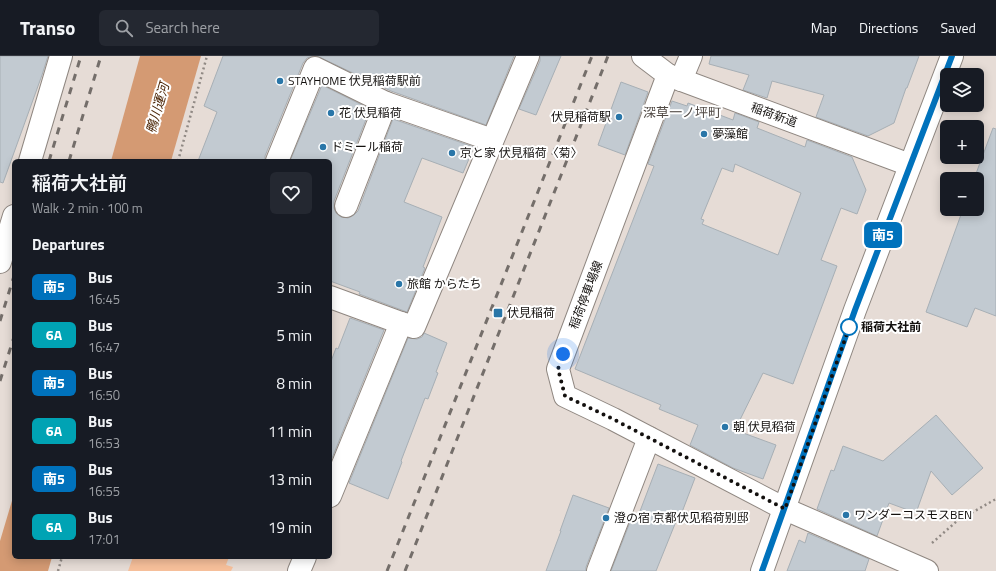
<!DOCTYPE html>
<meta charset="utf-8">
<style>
:root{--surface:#171b24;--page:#242831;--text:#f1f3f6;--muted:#9ea1a6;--line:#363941}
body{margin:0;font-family:"Titillium Web","Noto Sans JP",sans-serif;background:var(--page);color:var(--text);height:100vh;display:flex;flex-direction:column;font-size:15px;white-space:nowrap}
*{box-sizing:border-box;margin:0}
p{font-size:13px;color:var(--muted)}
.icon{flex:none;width:22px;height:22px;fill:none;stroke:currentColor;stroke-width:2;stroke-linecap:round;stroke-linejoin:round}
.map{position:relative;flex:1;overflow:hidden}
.panel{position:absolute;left:12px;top:103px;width:320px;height:400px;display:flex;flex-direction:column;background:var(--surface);border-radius:6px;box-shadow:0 2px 10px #0003}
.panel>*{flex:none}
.badge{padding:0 8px;border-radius:6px;font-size:14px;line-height:26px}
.tools{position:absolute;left:940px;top:12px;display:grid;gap:8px}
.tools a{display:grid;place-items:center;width:44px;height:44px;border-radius:6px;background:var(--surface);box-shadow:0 2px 10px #0003;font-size:20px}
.you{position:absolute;width:20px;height:20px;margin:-10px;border:3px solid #fff;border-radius:50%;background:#1a73e8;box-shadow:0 0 0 6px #1a73e833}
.map>.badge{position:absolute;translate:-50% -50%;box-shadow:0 0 0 2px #fff}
h2{padding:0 20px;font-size:15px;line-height:36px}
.round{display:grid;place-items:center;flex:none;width:42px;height:42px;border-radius:6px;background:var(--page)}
.head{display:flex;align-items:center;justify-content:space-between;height:68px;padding:0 20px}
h1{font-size:19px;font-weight:600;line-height:30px}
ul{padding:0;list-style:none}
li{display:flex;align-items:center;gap:12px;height:48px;padding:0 20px}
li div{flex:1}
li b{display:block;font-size:15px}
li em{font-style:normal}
li .badge{min-width:44px;font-weight:700;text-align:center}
header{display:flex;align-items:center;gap:24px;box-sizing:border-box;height:56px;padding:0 20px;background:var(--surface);border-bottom:1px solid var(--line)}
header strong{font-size:19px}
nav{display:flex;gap:22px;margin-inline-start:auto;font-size:14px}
.search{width:280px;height:36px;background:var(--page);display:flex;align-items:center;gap:10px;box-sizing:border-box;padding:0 14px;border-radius:6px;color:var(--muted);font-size:15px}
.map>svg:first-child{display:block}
.green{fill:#f6bf9a}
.water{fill:#d49a73}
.building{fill:#c2cad1;stroke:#a7afb5;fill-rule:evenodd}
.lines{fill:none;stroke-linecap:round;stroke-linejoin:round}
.minor-casing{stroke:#8f8781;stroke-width:24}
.major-casing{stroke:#8f8781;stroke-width:24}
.path{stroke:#908984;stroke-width:2.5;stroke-dasharray:2 3;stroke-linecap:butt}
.minor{stroke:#fff;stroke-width:22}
.major{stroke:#fff;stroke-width:22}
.rail{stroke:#746e6a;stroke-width:3;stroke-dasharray:7 7;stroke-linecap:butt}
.line-casing{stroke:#fff;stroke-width:9}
.line{stroke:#0072bc;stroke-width:6}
.walk{stroke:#13100e;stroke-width:4;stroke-dasharray:0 7.2}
.poi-dot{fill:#2976a8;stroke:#fff;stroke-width:1.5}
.stop-dot{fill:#fff;stroke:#0072bc;stroke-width:2}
.labels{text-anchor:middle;stroke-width:4;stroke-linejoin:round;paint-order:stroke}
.poi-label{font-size:12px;fill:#13100e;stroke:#fff;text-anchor:start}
.street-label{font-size:12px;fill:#13100e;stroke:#fff}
.stop-label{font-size:12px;font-weight:bold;fill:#13100e;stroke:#fff;text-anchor:start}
.water-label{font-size:13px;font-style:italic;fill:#4c2607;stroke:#fff}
.neighbourhood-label{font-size:13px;fill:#4f4843;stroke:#fff}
</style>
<header>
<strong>Transo</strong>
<div class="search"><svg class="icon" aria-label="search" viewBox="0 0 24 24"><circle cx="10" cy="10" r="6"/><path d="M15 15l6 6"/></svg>Search here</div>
<nav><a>Map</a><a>Directions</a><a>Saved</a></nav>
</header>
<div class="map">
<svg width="996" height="515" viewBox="0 0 996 515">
<rect width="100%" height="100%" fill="#e6dcd6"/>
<path class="green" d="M133,501H229L226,509L233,511L231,515H128Z"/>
<g class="water">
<path d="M140,0H201L171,105H111Z"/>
<path d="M14,438V501H52L48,515H0V485Z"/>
</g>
<g class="building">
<path d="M0,0H48L42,19L3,127L0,126Z"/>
<path d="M223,0H313L307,2L303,7L265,100V105H198L217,56L204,50Z"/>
<path d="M317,0H514L486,69L391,35Z"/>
<path d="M540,0H561L536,59L519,53L540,5Z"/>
<path d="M711,0H919L907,32H906L894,67L868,80L816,61L824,39L772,25L767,42L743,34L749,19L709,8Z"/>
<path d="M621,26L648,36L625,99L598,89Z"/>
<path d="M322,29L370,53L334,145V152L336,157L341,161L348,162L354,159L358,155L393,63L474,91L463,117L422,102L404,146L442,161L423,211L425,212L407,256L359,238L360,236L330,225V105H290Z"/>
<path d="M672,45L687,50L688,47L733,64L735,57L759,66L757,72L805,91L807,84L852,101L866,134L857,158L841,152L821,204L837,210L793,328L763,317L735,374L776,389L763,423L733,412L690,389L698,369L659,353L661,349L575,313L654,110L648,108ZM735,108L801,137L778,199L702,168L704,164L701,163L722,112L733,116Z"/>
<path d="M993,72L996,73V260L975,252L967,271L926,256L963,153H977V123H974Z"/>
<path d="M350,262L384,274L330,407V308L336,292L338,293Z"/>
<path d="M424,277L447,287L436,316L438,317L428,343L425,342L401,405L402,406L388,443L349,427L408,282L417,283L422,281Z"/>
<path d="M936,359L983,412L952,439L931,415L916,457L889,447L877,480L817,453L831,414L834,415L843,390L883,405Z"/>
<path d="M658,408L695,422L679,464L677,463L656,515H611L632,461L637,463Z"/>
<path d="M573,439L609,452L586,511V515H546L561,475H560Z"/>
<path d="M808,477L869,503L865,515H787L799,484L805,487Z"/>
</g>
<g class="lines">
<g class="minor-casing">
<g id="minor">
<path d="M668,19L910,109"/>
<path d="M681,24L691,0"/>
<path d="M30,105L61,0"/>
<path d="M277,105L315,12L386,47L492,84"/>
<path d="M346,150L386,47"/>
<path d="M0,206L14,160"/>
<path d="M330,241L401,267"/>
<path d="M330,440L401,267L414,271L528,0"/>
<path d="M785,453L927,515"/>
<path d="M299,515L305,501"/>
<path d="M598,515L649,382"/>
<path d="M762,515L855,254L952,0"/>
</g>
</g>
<g class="major-casing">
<path id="major" d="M643,0L668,19L558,313L565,340L613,363L785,453"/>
</g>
<g class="path">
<path d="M178,105L207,0"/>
<path d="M932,487L957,465L996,443"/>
<path d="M58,515L62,501"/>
</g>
<use href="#minor" class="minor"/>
<use href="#major" class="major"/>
<g class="rail">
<path d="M49,105L81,0"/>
<path d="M69,105L101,0"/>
<path d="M0,265L14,220"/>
<path d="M0,325L14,281"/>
<path d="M387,515L592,0"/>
<path d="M405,515L608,0"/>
</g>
</g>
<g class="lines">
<g class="line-casing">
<path id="line" d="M762,515L855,254L952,0"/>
</g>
<use href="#line" class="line"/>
<path class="walk" d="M563,298L558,313L565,340L613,363L785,453L850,269L849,271"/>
</g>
<g class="poi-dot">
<circle cx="280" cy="25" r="4"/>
<circle cx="331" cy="57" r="4"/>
<circle cx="619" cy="61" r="4"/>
<circle cx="704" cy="78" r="4"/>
<circle cx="323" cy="91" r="4"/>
<circle cx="452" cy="97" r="4"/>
<circle cx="399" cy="228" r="4"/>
<rect x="493" y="252" width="10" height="10" rx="2"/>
<circle cx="725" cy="371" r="4"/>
<circle cx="846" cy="459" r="4"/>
<circle cx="606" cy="462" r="4"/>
</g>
<circle class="stop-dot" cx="849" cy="271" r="8"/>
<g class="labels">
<g class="poi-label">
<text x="288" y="29">STAYHOME 伏見稲荷駅前</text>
<text x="339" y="61">花 伏見稲荷</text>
<text x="611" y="65" text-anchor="end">伏見稲荷駅</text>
<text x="712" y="82">夢藻館</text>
<text x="331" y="95">ドミール稲荷</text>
<text x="460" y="101">京と家 伏見稲荷〈菊〉</text>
<text x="407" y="232">旅館 からたち</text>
<text x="507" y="261">伏見稲荷</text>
<text x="733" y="375">朝 伏見稻荷</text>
<text x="854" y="463">ワンダーコスモスBEN</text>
<text x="614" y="466">澄の宿 京都伏见稻荷别邸</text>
</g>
<g class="street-label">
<text transform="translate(774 59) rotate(20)" y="4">稲荷新道</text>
<text transform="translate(586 239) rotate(-69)" y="4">稲荷停車場線</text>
</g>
<g class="stop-label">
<text x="861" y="275">稲荷大社前</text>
</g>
<g class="water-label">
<text transform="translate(157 52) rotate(-74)" y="5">鴨川運河</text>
</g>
<g class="neighbourhood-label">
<text x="682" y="61">深草一ノ坪町</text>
</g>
</g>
</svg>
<div class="tools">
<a><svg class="icon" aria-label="layers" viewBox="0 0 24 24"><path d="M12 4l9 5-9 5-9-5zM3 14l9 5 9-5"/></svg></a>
<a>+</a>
<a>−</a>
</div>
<div class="you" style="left:563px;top:298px"></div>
<b class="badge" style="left:883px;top:179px;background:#0072bc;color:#fff">南5</b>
<section class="panel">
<div class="head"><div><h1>稲荷大社前</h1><p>Walk · 2 min · 100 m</p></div><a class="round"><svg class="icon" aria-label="heart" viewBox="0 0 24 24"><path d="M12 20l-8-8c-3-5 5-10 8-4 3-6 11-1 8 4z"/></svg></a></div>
<h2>Departures</h2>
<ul>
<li><span class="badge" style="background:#0072bc;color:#fff">南5</span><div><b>Bus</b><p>16:45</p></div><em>3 min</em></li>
<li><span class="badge" style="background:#00a3b4;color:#fff">6A</span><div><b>Bus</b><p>16:47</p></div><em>5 min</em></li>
<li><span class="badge" style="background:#0072bc;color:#fff">南5</span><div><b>Bus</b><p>16:50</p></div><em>8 min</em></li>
<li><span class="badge" style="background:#00a3b4;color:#fff">6A</span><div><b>Bus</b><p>16:53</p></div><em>11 min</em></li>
<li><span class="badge" style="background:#0072bc;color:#fff">南5</span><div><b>Bus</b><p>16:55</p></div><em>13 min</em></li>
<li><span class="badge" style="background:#00a3b4;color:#fff">6A</span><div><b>Bus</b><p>17:01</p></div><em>19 min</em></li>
</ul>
</section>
</div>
